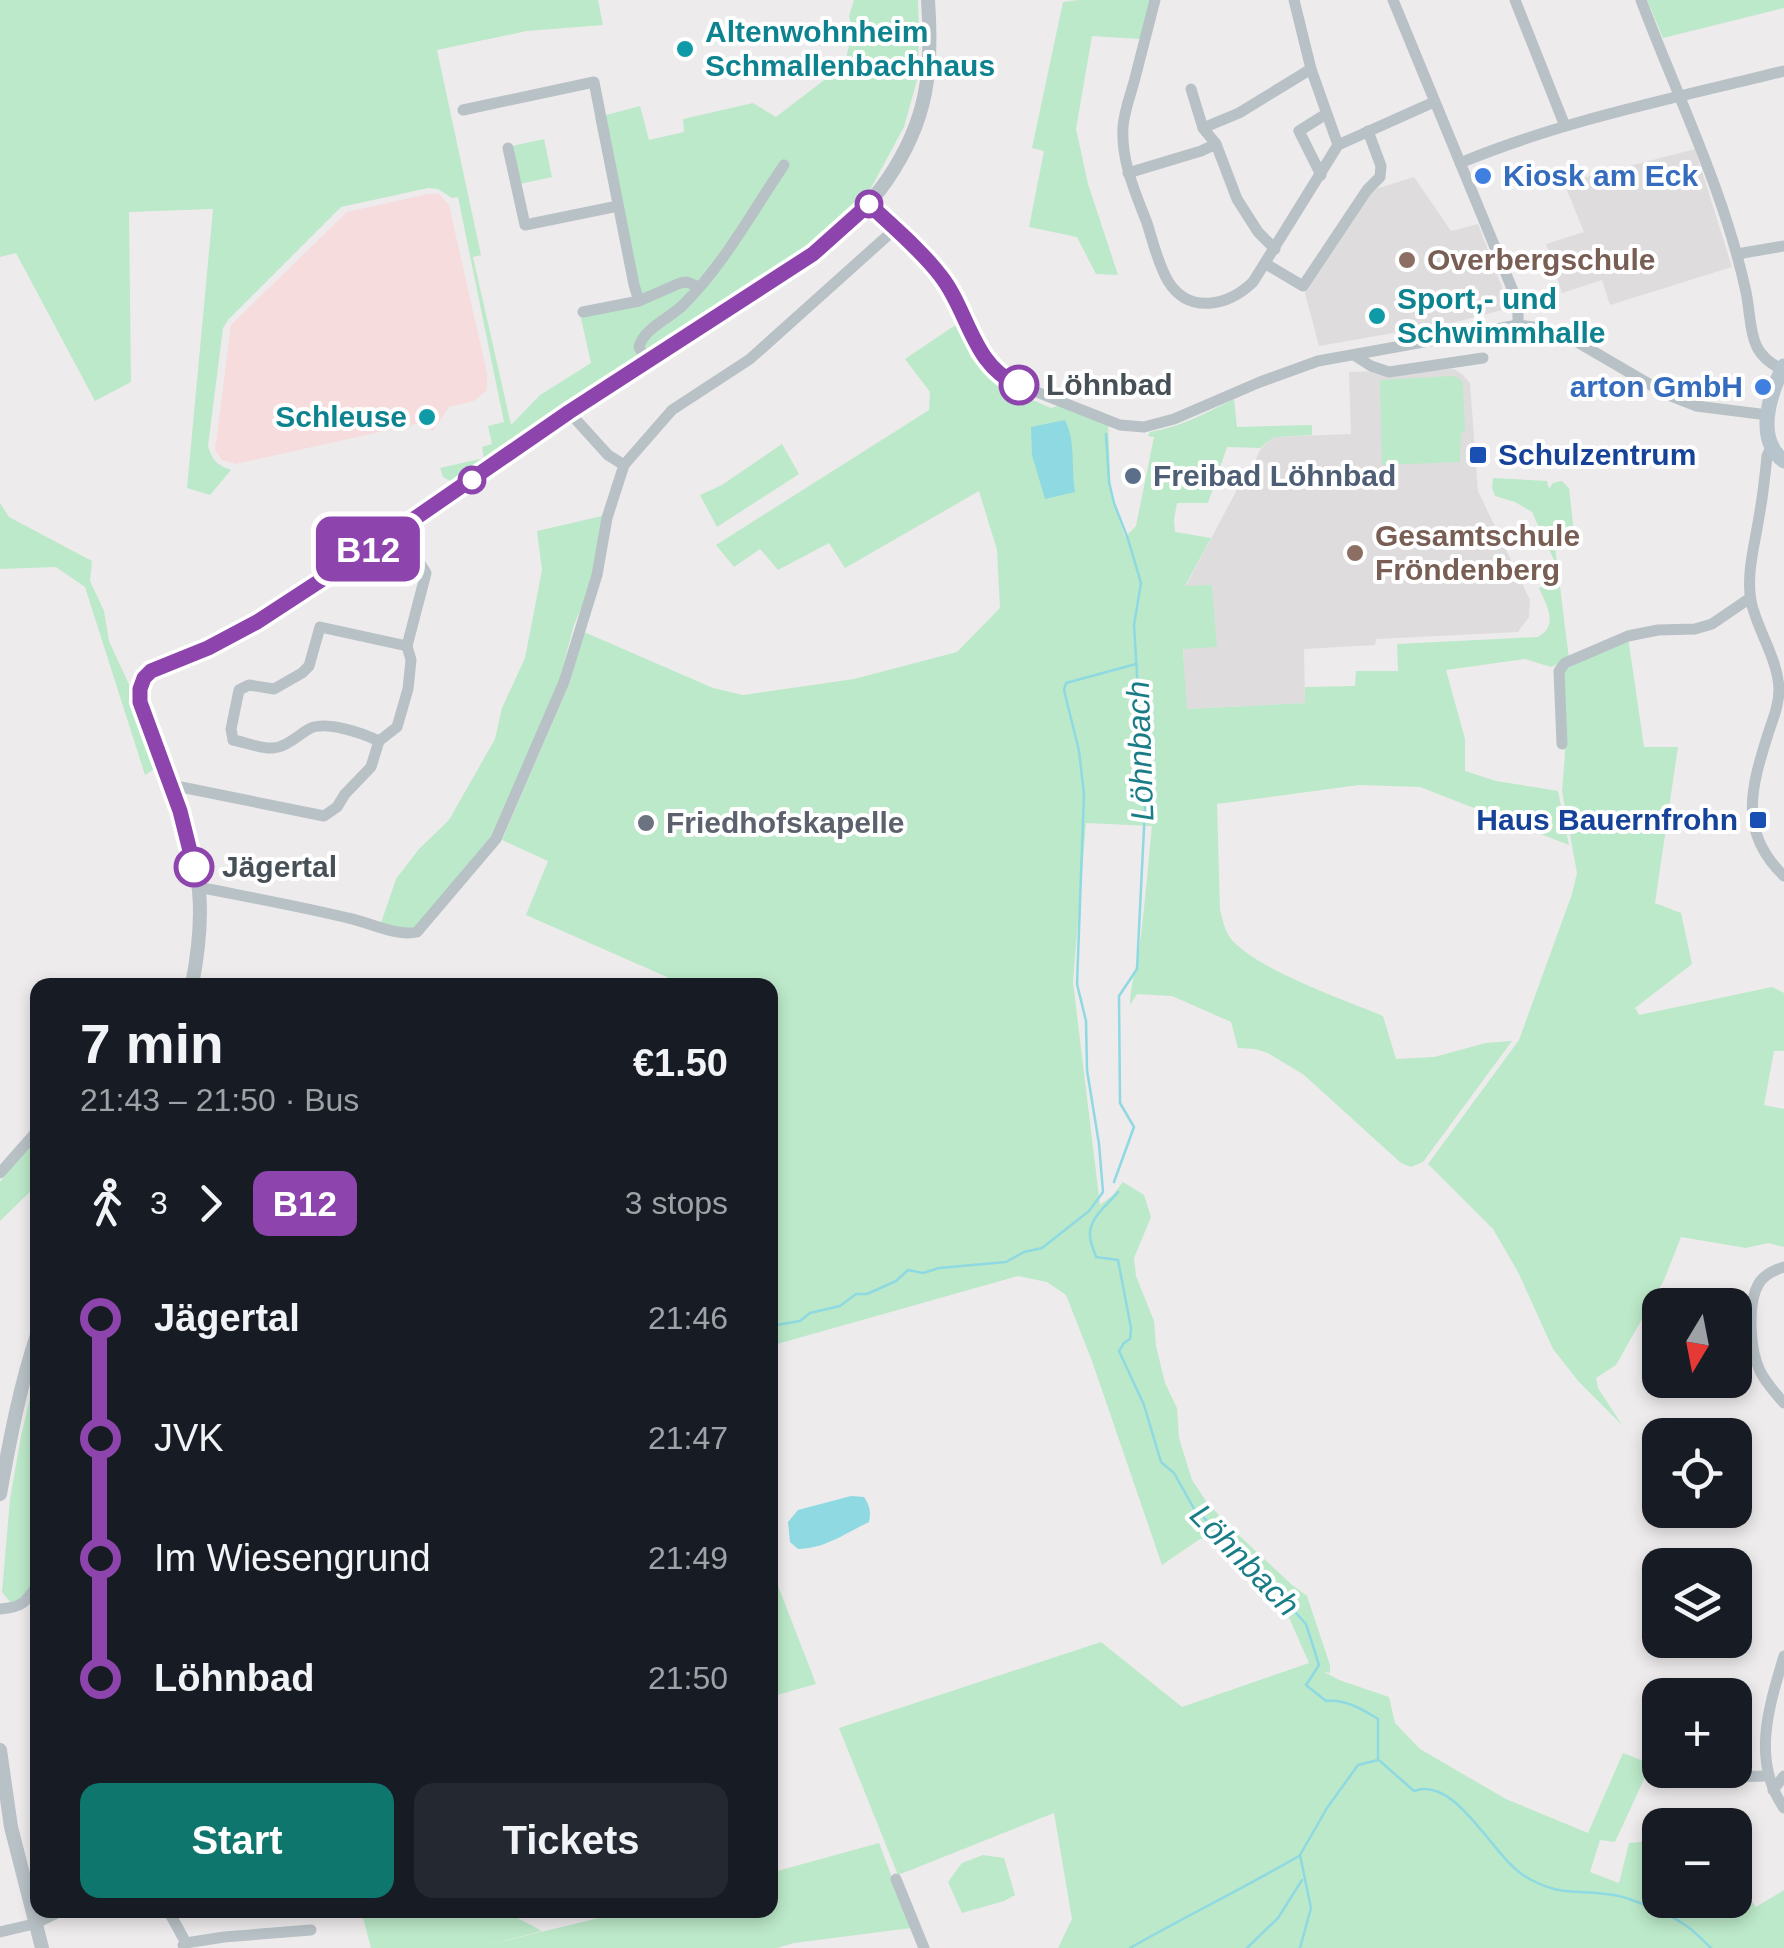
<!DOCTYPE html>
<meta charset="utf-8">
<style>
:root{--surface:#171b24;--page:#242831;--text:#f1f3f6;--muted:#9ea1a6;--accent:#0f766e}
body{margin:0;font-family:Helvetica,sans-serif;background:var(--page);color:var(--text);height:100vh;display:flex;flex-direction:column;font-size:38px;white-space:nowrap}
*{box-sizing:border-box;margin:0}
p{font-size:32px;color:var(--muted)}
.icon{flex:none;width:55px;height:55px;fill:none;stroke:currentColor;stroke-width:2;stroke-linecap:round;stroke-linejoin:round}
.map{position:relative;flex:1;overflow:hidden}
.sheet{position:absolute;left:30px;top:978px;width:748px;height:940px;display:flex;flex-direction:column;background:var(--surface);border-radius:20px;box-shadow:0 5px 15px #0003}
.sheet>*{flex:none}
.badge{padding:0 20px;border-radius:15px;font-size:35px;line-height:65px}
.needle{width:65px;rotate:190deg}
.fabs{position:absolute;left:1642px;top:1288px;display:grid;gap:20px}
.fabs a{display:grid;place-items:center;width:110px;height:110px;border-radius:20px;background:var(--surface);box-shadow:0 5px 15px #0003;font-size:50px}
.map>.badge{position:absolute;translate:-50% -50%;box-shadow:0 0 0 5px #fff}
.legs{display:flex;align-items:center;gap:15px;height:110px;padding:0 50px;font-size:32px}
.legs p{margin-inline-start:auto}
.summary{display:flex;align-items:center;justify-content:space-between;height:170px;padding:0 50px}
h1{font-size:55px;font-weight:600;line-height:75px}
.cta{display:flex;gap:20px;margin-top:auto;padding:20px 50px}
.cta a{flex:1;height:115px;border-radius:20px;background:var(--accent);color:#fff;font-size:40px;font-weight:600;line-height:115px;text-align:center}
.cta a+a{background:var(--page);color:var(--text)}
ul{padding:0 50px;list-style:none}
li{display:flex;align-items:center;gap:35px;height:120px;font-size:38px}
li i{display:grid;place-items:center;width:15px;height:100%;margin:0 12px;background:currentColor}
li i::after{content:'';width:25px;height:25px;margin:-12px;border:8px solid;border-radius:50%;background:var(--surface)}
li p{margin-inline-start:auto}
li:first-child i{background:linear-gradient(#0000 50%,currentColor 0)}
li:last-child i{background:linear-gradient(currentColor 50%,#0000 0)}
.map>svg:first-child{display:block}
.education{fill:#dfdcdd}
.medical{fill:#f7dcdd}
.green{fill:#bce9c9}
.water{fill:#8ed9e2}
.lines{fill:none;stroke-linecap:round;stroke-linejoin:round}
.stream{stroke:#8ed9e2;stroke-width:2.5}
.minor{stroke:#b8c1c6;stroke-width:11}
.tertiary{stroke:#b8c1c6;stroke-width:14}
.secondary{stroke:#b8c4cc;stroke-width:15}
.line-1-casing{stroke:#fff;stroke-width:22}
.line-1{stroke:#8e44ad;stroke-width:15}
.culture-dot{fill:#0f9aa8;stroke:#fff;stroke-width:4}
.shop-dot{fill:#3f7fe0;stroke:#fff;stroke-width:4}
.stop-1-dot{fill:#fff;stroke:#8e44ad;stroke-width:5}
.education-dot{fill:#8d6e63;stroke:#fff;stroke-width:4}
.transit-dot{fill:#1a4fb4;stroke:#fff;stroke-width:4}
.service-dot{fill:#5c6f8a;stroke:#fff;stroke-width:4}
.worship-dot{fill:#6b7280;stroke:#fff;stroke-width:4}
.labels{text-anchor:middle;stroke-width:8;stroke-linejoin:round;paint-order:stroke}
.culture-label{font-size:30px;font-weight:bold;fill:#0d838f;stroke:#fff;text-anchor:start}
.shop-label{font-size:30px;font-weight:bold;fill:#366cbe;stroke:#fff;text-anchor:start}
.education-label{font-size:30px;font-weight:bold;fill:#785e54;stroke:#fff;text-anchor:start}
.stop-label{font-size:30px;font-weight:bold;fill:#465056;stroke:#fff;text-anchor:start}
.transit-label{font-size:30px;font-weight:bold;fill:#164399;stroke:#fff;text-anchor:start}
.service-label{font-size:30px;font-weight:bold;fill:#4e5e75;stroke:#fff;text-anchor:start}
.worship-label{font-size:30px;font-weight:bold;fill:#5b616d;stroke:#fff;text-anchor:start}
.water-label{font-size:32px;font-style:italic;fill:#197d88;stroke:#fff}
</style>
<div class="map">
<svg width="1784" height="1948" viewBox="0 0 1784 1948">
<rect width="100%" height="100%" fill="#eeebec"/>
<g class="education">
<path d="M1695,149L1732,267L1610,305L1602,280L1562,293L1546,244L1584,232L1564,183Z"/>
<path d="M1414,177L1451,231L1478,224L1510,308L1456,322L1319,346L1304,289L1369,191Z"/>
<path d="M1454,369L1463,375L1470,383L1478,491L1530,600L1529,617L1518,632L1376,639L1375,645L1304,649L1305,703L1186,709L1181,595L1239,486L1257,481L1255,461L1261,448L1274,437L1351,434L1349,372Z"/>
</g>
<path class="medical" d="M428,194H439L449,205L487,373V390L474,401L449,407L433,431L424,427L420,423L236,464L222,460L215,450L231,325L347,212Z"/>
<g class="green">
<path d="M0,0H598L603,25L527,31L437,50L481,255L473,257L511,425L540,395L591,363L579,309L633,297L595,118L640,106L649,140L684,132L683,119L753,103L776,117L845,64L852,30L849,16L854,0H918L919,37L917,80L904,127L864,201L809,249L452,482L443,477L440,468L484,458L482,447L492,444L488,426L504,422L458,197L452,198L438,189L428,188L341,207L228,320L223,328L208,446C212,460 217,465 231,470L210,495L187,488L213,209L129,212L131,382L95,401L16,253L0,257Z"/>
<path d="M1079,0H1150L1140,39L1092,36L1076,129L1088,184L1118,275L1096,274L1077,237L1029,227L1044,151L1032,148L1063,2Z"/>
<path d="M1647,0H1784V8L1663,38Z"/>
<path d="M544,139L552,177L520,184L512,146Z"/>
<path d="M957,324L971,358L997,385L1051,408L1065,404L1108,422L1111,495L1125,537L1136,526L1154,437L1148,436L1150,432C1181,427 1206,413 1234,399L1237,427L1312,425V435L1274,437L1260,448L1227,447L1208,503H1177L1174,520L1175,532L1211,538L1185,586L1212,585L1217,647L1183,649L1187,709L1305,703V687L1355,686L1356,671H1398L1397,644L1538,637C1559,625 1547,606 1539,588L1556,577L1558,569L1532,512L1515,502L1495,496L1492,488L1493,478L1547,481L1549,489L1553,483L1562,481L1569,488L1574,533L1568,541L1561,542L1554,538L1569,659L1551,667L1525,659L1446,670L1465,739V771L1496,781L1558,791L1569,845L1420,787L1359,785L1217,804L1220,910C1223,921 1225,932 1232,940C1260,971 1343,999 1383,1016L1396,1059L1434,1057L1486,1043L1512,1041L1423,1162L1411,1167L1401,1163L1304,1075L1268,1053L1255,1049L1238,1048L1231,1022L1172,996L1137,994L1130,1005C1130,983 1138,965 1140,943C1145,904 1148,865 1152,826L1086,823L1073,982L1100,1205L1113,1195L1123,1182L1144,1195L1151,1217L1134,1258L1136,1276L1154,1321L1156,1346L1165,1383L1177,1408L1179,1438L1192,1480L1206,1501L1228,1525L1291,1584L1307,1596L1330,1665V1673L1324,1672L1339,1680L1389,1697L1395,1723L1420,1749L1506,1799L1588,1833L1623,1753L1651,1764L1615,1842L1600,1840L1590,1872L1619,1883L1629,1843L1660,1840V1900H1735V1880L1756,1907L1784,1890V1948H1058L1072,1919L1054,1813L898,1875L839,1728L1101,1642L1182,1707L1309,1663L1287,1613L1245,1566L1216,1538L1200,1539L1162,1565L1092,1361L1066,1295L1047,1282L1018,1276L770,1346V985H685L526,915L548,861L502,840L570,682L584,632L713,688L743,695L854,679L957,652L1000,608L997,550L979,491L845,568L829,543L778,570L760,549L734,567L716,545L929,410L930,392L905,359Z"/>
<path d="M1454,376L1460,379L1463,384L1465,432L1461,433L1460,462L1382,465L1380,380Z"/>
<path d="M782,444L799,474L717,527L700,495L722,485Z"/>
<path d="M0,503L9,517L92,561L90,581L104,611L109,641L131,689L156,768L145,775L85,587L56,567L0,569Z"/>
<path d="M602,516L600,546L587,594L574,625L557,689L492,838L419,926L407,931L381,923L396,879L419,849L449,820L495,739L502,708L525,658L542,570L537,531Z"/>
<path d="M1628,637L1644,747H1678L1655,903L1681,913L1692,964L1635,1008L1639,1015L1772,987L1784,993V1051H1774L1764,1105L1784,1109V1247L1768,1243L1746,1248L1681,1237L1664,1280L1616,1365L1596,1378L1598,1388L1622,1425L1579,1382L1553,1349L1518,1272L1493,1229L1428,1164L1519,1040L1572,894L1577,873L1562,791L1565,755L1560,672Z"/>
<path d="M32,1143L37,1155V1185L0,1221V1182Z"/>
<path d="M37,1369V1577L21,1601L10,1602L2,1592L10,1499L21,1436Z"/>
<path d="M770,1565L816,1684L770,1697Z"/>
<path d="M879,1843L911,1928L794,1943L777,1948H371L361,1910H503L542,1931L492,1944L632,1910H770V1873Z"/>
<path d="M983,1855L1004,1858L1015,1895L1004,1901L962,1913L948,1882L962,1863Z"/>
</g>
<g class="water">
<path d="M1065,420C1076,442 1071,468 1075,492L1045,499L1032,455L1031,427Z"/>
<path d="M851,1496L864,1497C870,1506 871,1512 869,1522C846,1533 824,1549 798,1549L790,1542L788,1522L798,1510Z"/>
</g>
<g class="lines">
<g class="stream">
<path d="M1106,434L1109,482L1114,503L1128,539L1141,583L1134,625L1145,808L1137,969L1119,996L1120,1103L1134,1127L1114,1182"/>
<path d="M1118,1192C1106,1207 1085,1220 1091,1242C1092,1248 1095,1252 1096,1257L1118,1260L1131,1328L1130,1339L1124,1343L1119,1351L1144,1405L1161,1462L1174,1473L1197,1514L1201,1515L1253,1566L1306,1624L1319,1665L1306,1685L1326,1701C1345,1699 1362,1709 1378,1719V1760L1358,1765L1327,1808L1300,1855L1311,1908L1300,1948"/>
<path d="M770,1326L800,1321L810,1313L840,1306L856,1294H867L896,1281L908,1270L923,1273L939,1268L1006,1262L1024,1252L1042,1248L1089,1211L1103,1192L1099,1144L1087,1070L1086,1021L1077,984L1084,794L1079,751L1064,690L1066,683L1136,664"/>
<path d="M1380,1761L1414,1791C1455,1775 1492,1855 1523,1875C1560,1899 1581,1888 1619,1896C1632,1899 1671,1915 1682,1923C1693,1929 1702,1940 1711,1948"/>
<path d="M1130,1948C1186,1916 1244,1888 1299,1856"/>
<path d="M1247,1948L1278,1918L1302,1880"/>
</g>
<g class="minor">
<path d="M1155,0C1148,27 1141,55 1134,82C1130,96 1124,112 1123,127C1121,161 1135,192 1147,223C1153,242 1158,264 1168,281C1189,315 1228,306 1253,282L1338,145L1434,102"/>
<path d="M1294,0L1311,69L1338,145"/>
<path d="M1393,0L1518,303V325"/>
<path d="M1515,0L1565,126"/>
<path d="M1641,0C1677,96 1724,190 1746,292C1753,326 1746,354 1784,370"/>
<path d="M1191,89L1203,128L1216,144L1237,199L1258,232L1275,249"/>
<path d="M463,110L594,82L634,285L639,301L583,312"/>
<path d="M1203,128L1239,113L1311,69"/>
<path d="M508,148L525,225L618,206"/>
<path d="M1460,163C1564,120 1675,98 1784,71"/>
<path d="M1128,173L1201,151L1216,144"/>
<path d="M1321,175L1299,131L1326,114"/>
<path d="M869,203L941,276L958,303L982,354L995,370L1019,385L1120,425L1144,427L1174,419L1260,382L1318,361L1518,325L1541,328L1572,339L1668,395L1696,406L1768,415"/>
<path d="M1737,254L1784,246"/>
<path d="M1266,264L1303,286L1367,190L1380,177L1381,166L1368,131"/>
<path d="M639,301L680,283L687,282L699,287"/>
<path d="M1354,355L1371,366L1389,372L1483,358"/>
<path d="M647,362L639,347C644,328 669,319 683,305C723,266 752,212 784,165"/>
<path d="M569,412L608,455L624,465"/>
<path d="M1771,448L1767,456C1765,476 1763,496 1759,517C1755,543 1746,574 1751,601C1757,630 1778,659 1779,689C1779,705 1773,719 1768,734C1751,788 1738,832 1784,876"/>
<path d="M379,741C362,733 325,720 309,729C298,735 287,747 273,748C261,749 245,742 233,740L231,729L239,690L249,685L274,689L302,673L309,666L320,627L407,646"/>
<path d="M1562,744L1559,671L1565,663L1628,636L1658,630L1695,629L1712,624L1750,598"/>
<path d="M171,785L324,816L337,807L345,794L371,767L379,741L397,727L408,689L411,660L407,646L426,573L398,529"/>
<path d="M198,887C248,897 298,906 348,918C369,922 396,937 417,932L496,839L564,682L597,575L607,518L624,465L672,410L750,359L895,229"/>
<path d="M0,1173L38,1130"/>
<path d="M1784,1267C1774,1270 1763,1275 1758,1285C1747,1305 1750,1351 1760,1371C1766,1383 1775,1393 1784,1403"/>
<path d="M0,1609C23,1607 25,1603 38,1584"/>
<path d="M1784,1656C1769,1706 1751,1761 1784,1808"/>
<path d="M1689,1770L1721,1777L1767,1776"/>
<path d="M1773,1790L1784,1776"/>
<path d="M896,1879L924,1948"/>
<path d="M168,1910L186,1943L183,1945"/>
<path d="M0,1932L34,1924L63,1910"/>
<path d="M186,1943L224,1937L311,1930"/>
</g>
<g class="tertiary">
<path d="M192,985C198,954 202,922 199,891C192,826 163,763 141,702C140,692 140,682 148,674C159,663 181,659 196,653C217,644 238,634 257,622C319,586 380,541 440,501C515,450 590,399 666,350C737,303 839,250 887,180C928,120 933,71 928,0"/>
<path d="M0,1494C10,1439 20,1385 38,1332"/>
<path d="M0,1750L11,1827L42,1948"/>
</g>
<path class="secondary" d="M1784,366C1770,393 1754,439 1784,461"/>
</g>
<g class="lines">
<g class="line-1-casing">
<path id="line-1" d="M194,867L180,811L140,702V689L144,678L151,671L208,648L257,622L398,530L569,412L813,254L869,204C893,227 920,249 940,275C969,311 972,366 1019,385"/>
</g>
<use href="#line-1" class="line-1"/>
</g>
<g class="culture-dot">
<circle cx="685" cy="49" r="10"/>
<circle cx="1377" cy="316" r="10"/>
<circle cx="427" cy="417" r="10"/>
</g>
<g class="shop-dot">
<circle cx="1483" cy="176" r="10"/>
<circle cx="1763" cy="387" r="10"/>
</g>
<g class="stop-1-dot">
<circle cx="869" cy="204" r="12"/>
<circle cx="1019" cy="385" r="18"/>
<circle cx="472" cy="480" r="12"/>
<circle cx="194" cy="867" r="18"/>
</g>
<g class="education-dot">
<circle cx="1407" cy="260" r="10"/>
<circle cx="1355" cy="553" r="10"/>
</g>
<g class="transit-dot">
<rect x="1468" y="445" width="20" height="20" rx="5"/>
<rect x="1748" y="810" width="20" height="20" rx="5"/>
</g>
<circle class="service-dot" cx="1133" cy="476" r="10"/>
<circle class="worship-dot" cx="646" cy="823" r="10"/>
<g class="labels">
<g class="culture-label">
<text x="705" y="42">Altenwohnheim<tspan x="705" dy="34">Schmallenbachhaus</tspan></text>
<text x="1397" y="309">Sport,- und<tspan x="1397" dy="34">Schwimmhalle</tspan></text>
<text x="407" y="427" text-anchor="end">Schleuse</text>
</g>
<g class="shop-label">
<text x="1503" y="186">Kiosk am Eck</text>
<text x="1743" y="397" text-anchor="end">arton GmbH</text>
</g>
<g class="education-label">
<text x="1427" y="270">Overbergschule</text>
<text x="1375" y="546">Gesamtschule<tspan x="1375" dy="34">Fröndenberg</tspan></text>
</g>
<g class="stop-label">
<text x="1046" y="395">Löhnbad</text>
<text x="222" y="877">Jägertal</text>
</g>
<g class="transit-label">
<text x="1498" y="465">Schulzentrum</text>
<text x="1738" y="830" text-anchor="end">Haus Bauernfrohn</text>
</g>
<g class="service-label">
<text x="1153" y="486">Freibad Löhnbad</text>
</g>
<g class="worship-label">
<text x="666" y="833">Friedhofskapelle</text>
</g>
<g class="water-label">
<text transform="translate(1140 751) rotate(-92)" y="11">Löhnbach</text>
<text transform="translate(1245 1560) rotate(46)" y="11">Löhnbach</text>
</g>
</g>
</svg>
<div class="fabs">
<a><svg class="needle" viewBox="-14 -14 28 28"><path d="M0-13l5 13h-10z" fill="#e53935"/><path d="M0 13l5-13h-10z" fill="#9ea1a6"/></svg></a>
<a><svg class="icon" aria-label="locate" viewBox="0 0 24 24"><circle cx="12" cy="12" r="6"/><path d="M12 2v4M12 18v4M2 12h4M18 12h4"/></svg></a>
<a><svg class="icon" aria-label="layers" viewBox="0 0 24 24"><path d="M12 4l9 5-9 5-9-5zM3 14l9 5 9-5"/></svg></a>
<a>+</a>
<a>−</a>
</div>
<b class="badge" style="left:368px;top:549px;background:#8e44ad;color:#fff">B12</b>
<section class="sheet">
<div class="summary"><div><h1>7 min</h1><p>21:43 – 21:50 · Bus</p></div><b>€1.50</b></div>
<div class="legs"><svg class="icon" aria-label="walk" viewBox="0 0 24 24"><circle cx="13" cy="4" r="2"/><path d="M13 8l-2 6 4 7M11 14l-3 7M7 12l3-4h3l4 4"/></svg>3<svg class="icon" aria-label="forward" viewBox="0 0 24 24"><path d="M9 5l7 7-7 7"/></svg><b class="badge" style="background:#8e44ad;color:#fff">B12</b><p>3 stops</p></div>
<ul>
<li><i style="color:#8e44ad"></i><b>Jägertal</b><p>21:46</p></li>
<li><i style="color:#8e44ad"></i><span>JVK</span><p>21:47</p></li>
<li><i style="color:#8e44ad"></i><span>Im Wiesengrund</span><p>21:49</p></li>
<li><i style="color:#8e44ad"></i><b>Löhnbad</b><p>21:50</p></li>
</ul>
<div class="cta"><a>Start</a><a>Tickets</a></div>
</section>
</div>
